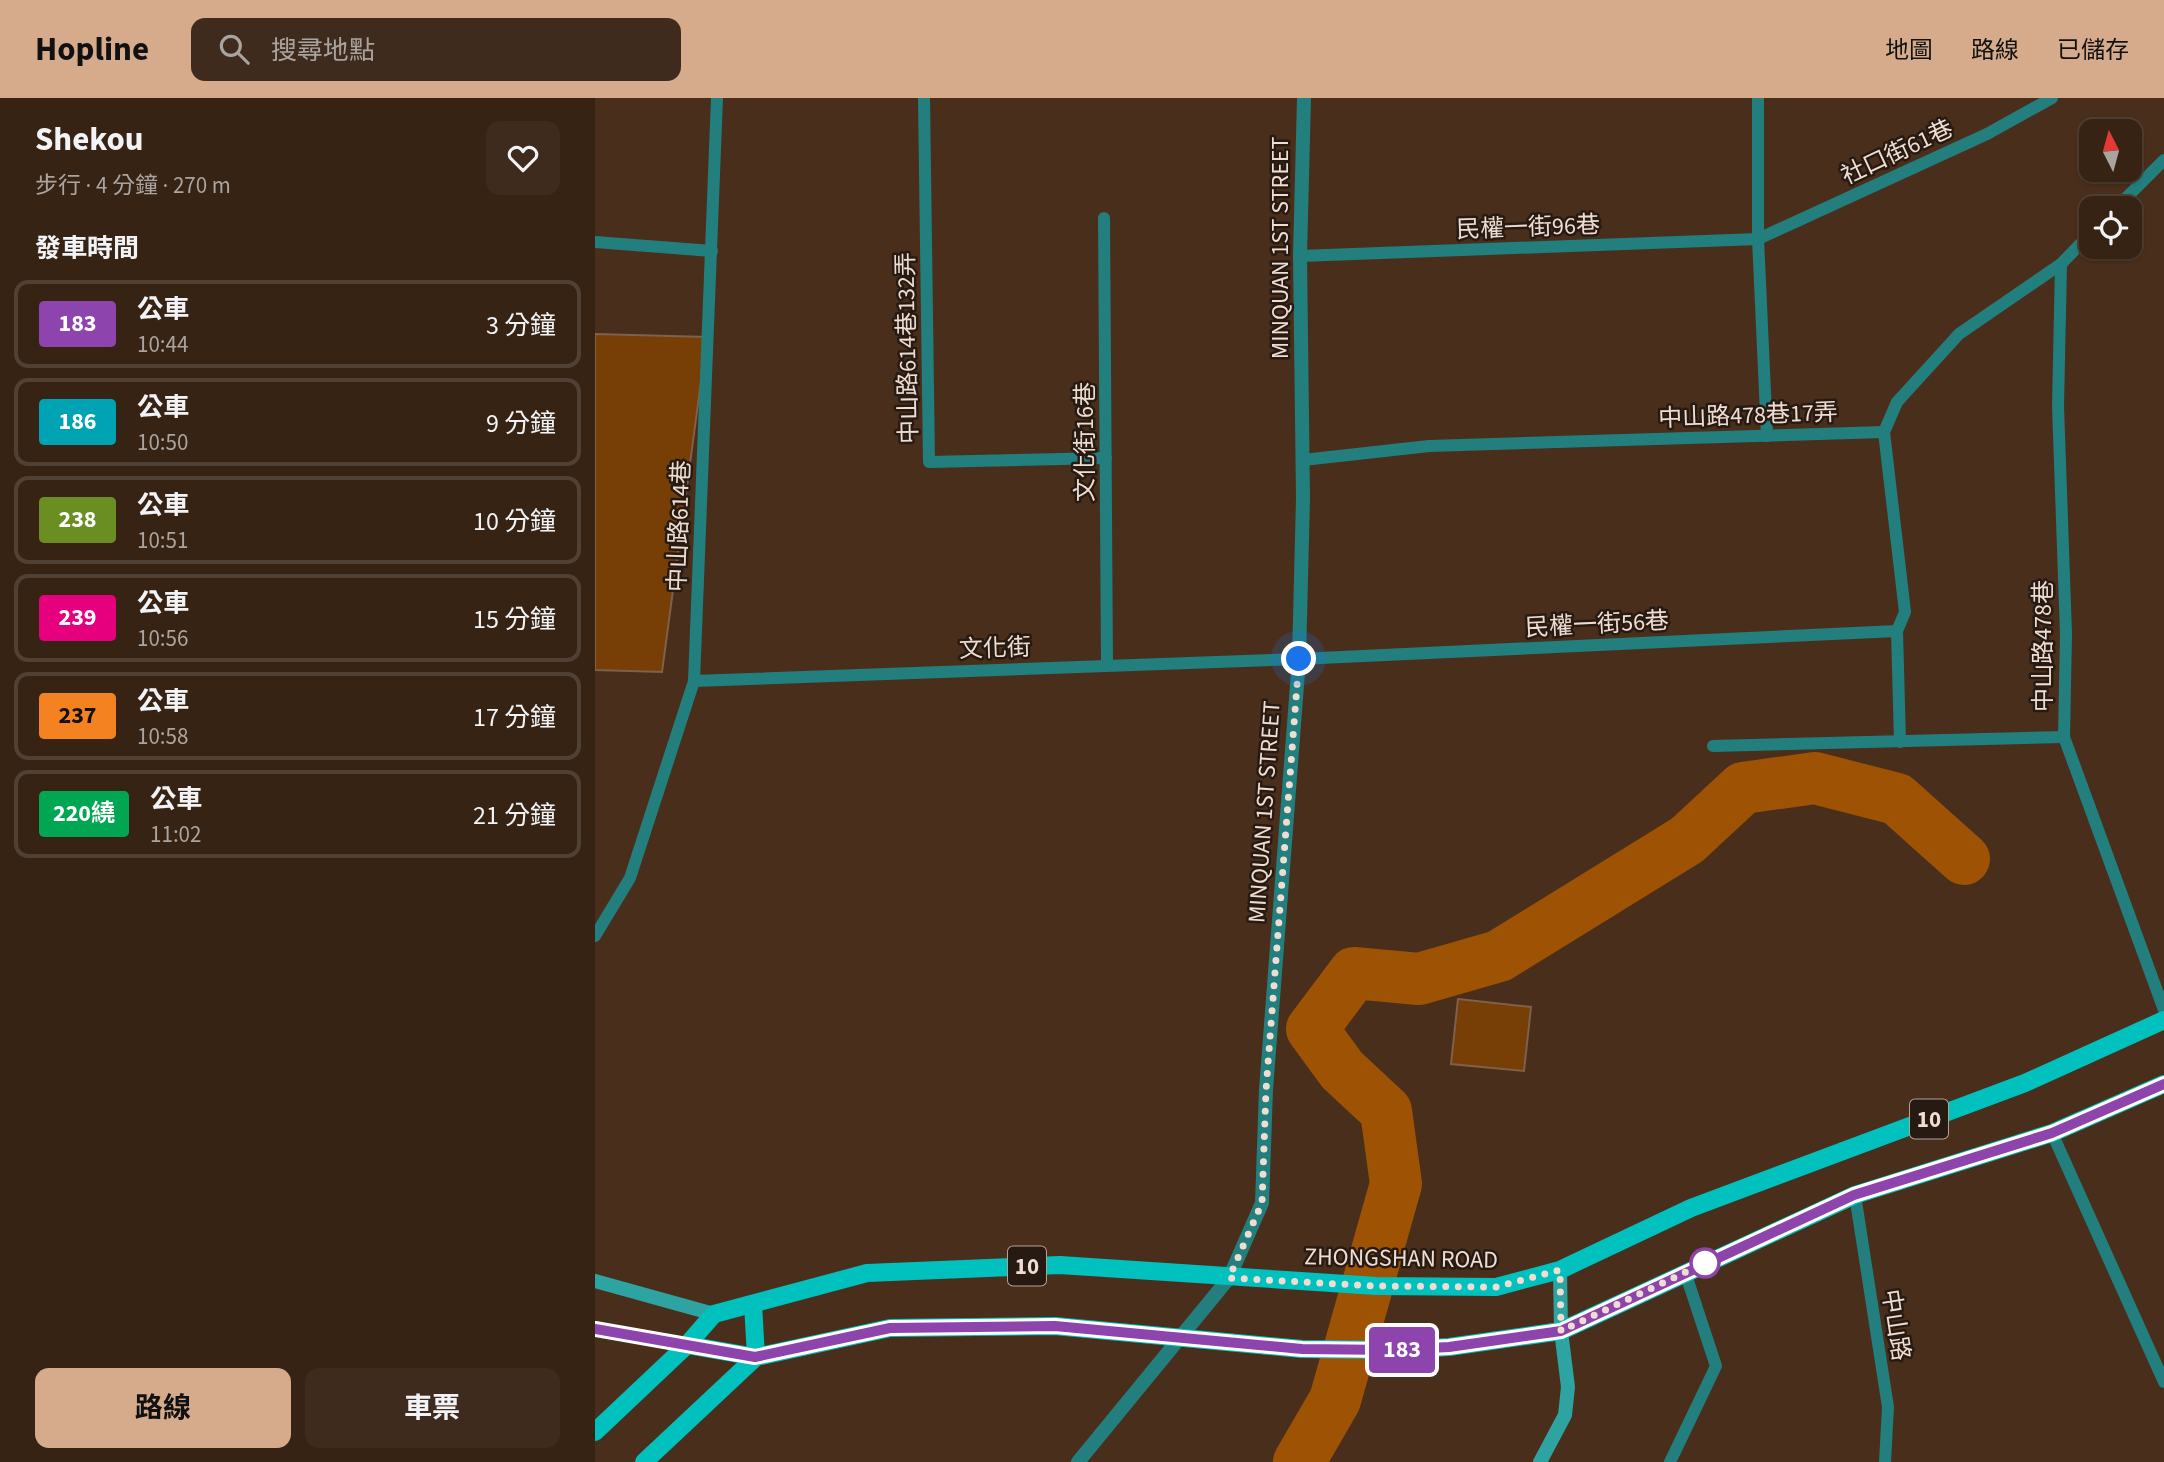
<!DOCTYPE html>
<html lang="zh-TW">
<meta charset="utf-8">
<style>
:root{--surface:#372314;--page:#3e2b1d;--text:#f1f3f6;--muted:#aaa4a0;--line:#514034;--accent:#d6ab8b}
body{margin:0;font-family:"Source Sans 3","Noto Sans TC",sans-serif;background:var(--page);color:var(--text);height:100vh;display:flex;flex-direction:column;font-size:26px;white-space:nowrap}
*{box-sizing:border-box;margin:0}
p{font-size:23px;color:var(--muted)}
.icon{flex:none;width:38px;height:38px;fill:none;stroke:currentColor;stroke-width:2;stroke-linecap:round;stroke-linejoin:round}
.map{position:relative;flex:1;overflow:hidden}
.side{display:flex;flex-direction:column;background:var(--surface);width:595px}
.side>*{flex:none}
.badge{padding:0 14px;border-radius:5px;font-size:24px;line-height:46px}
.needle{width:46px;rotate:354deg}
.fabs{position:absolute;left:1484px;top:21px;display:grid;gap:14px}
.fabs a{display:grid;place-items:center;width:63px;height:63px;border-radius:14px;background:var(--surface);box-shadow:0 2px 5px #0004,0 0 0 2px var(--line);font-size:35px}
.you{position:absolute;width:35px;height:35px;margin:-18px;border:5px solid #fff;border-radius:50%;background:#1a73e8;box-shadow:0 0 0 10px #1a73e833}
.map>.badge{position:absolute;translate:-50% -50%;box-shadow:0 0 0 4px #fff}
h2{padding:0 35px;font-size:26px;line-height:63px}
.round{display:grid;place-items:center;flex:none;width:74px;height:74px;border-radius:14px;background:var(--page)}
.head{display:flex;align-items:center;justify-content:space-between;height:119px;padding:0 35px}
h1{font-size:33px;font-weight:700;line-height:52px}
.button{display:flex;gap:14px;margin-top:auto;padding:14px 35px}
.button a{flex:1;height:80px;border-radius:14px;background:var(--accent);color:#111;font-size:28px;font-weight:700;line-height:80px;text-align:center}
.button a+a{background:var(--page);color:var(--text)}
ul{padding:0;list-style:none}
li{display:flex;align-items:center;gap:21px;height:88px;margin:0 14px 10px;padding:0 21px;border:4px solid var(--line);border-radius:14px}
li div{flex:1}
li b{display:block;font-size:26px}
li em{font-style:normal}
li .badge{min-width:77px;font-weight:700;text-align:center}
header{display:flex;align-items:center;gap:42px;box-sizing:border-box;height:98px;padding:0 35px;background:var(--accent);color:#111}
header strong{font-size:33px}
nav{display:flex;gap:38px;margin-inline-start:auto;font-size:24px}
.search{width:490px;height:63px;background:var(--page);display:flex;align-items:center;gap:18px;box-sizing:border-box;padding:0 24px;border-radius:14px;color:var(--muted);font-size:26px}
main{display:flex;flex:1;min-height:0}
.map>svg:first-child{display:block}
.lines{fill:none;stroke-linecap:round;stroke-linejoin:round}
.river{stroke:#9e5204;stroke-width:52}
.building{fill:#773e06;stroke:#7e604b;stroke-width:2}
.lane{stroke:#227f7d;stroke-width:12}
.street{stroke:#227f7d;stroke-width:14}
.secondary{stroke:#2da4a1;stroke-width:14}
.primary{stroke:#00c1be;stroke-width:18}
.line-casing{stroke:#fff;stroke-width:16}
.line{stroke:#8e44ad;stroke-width:10}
.walk{stroke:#efddd2;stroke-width:7;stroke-dasharray:0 12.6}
.stop-dot{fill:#fff;stroke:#8e44ad;stroke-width:3.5}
.labels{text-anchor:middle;stroke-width:5;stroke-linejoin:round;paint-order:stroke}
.shield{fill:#271a12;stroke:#b3a298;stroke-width:2}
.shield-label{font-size:23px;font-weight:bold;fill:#efddd2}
.street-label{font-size:24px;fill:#efddd2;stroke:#271a12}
</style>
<header>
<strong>Hopline</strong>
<div class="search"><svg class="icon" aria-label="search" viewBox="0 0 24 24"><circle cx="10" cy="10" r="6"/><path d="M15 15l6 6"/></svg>搜尋地點</div>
<nav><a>地圖</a><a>路線</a><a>已儲存</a></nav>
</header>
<main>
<section class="side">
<div class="head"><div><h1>Shekou</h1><p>步行 · 4 分鐘 · 270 m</p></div><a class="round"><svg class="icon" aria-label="heart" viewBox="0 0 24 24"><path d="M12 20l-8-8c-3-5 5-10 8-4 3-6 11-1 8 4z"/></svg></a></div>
<h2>發車時間</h2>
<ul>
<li><span class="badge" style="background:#8e44ad;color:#fff">183</span><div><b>公車</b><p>10:44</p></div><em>3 分鐘</em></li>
<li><span class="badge" style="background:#00a3b4;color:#fff">186</span><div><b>公車</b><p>10:50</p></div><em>9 分鐘</em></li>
<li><span class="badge" style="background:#6b8e23;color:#fff">238</span><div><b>公車</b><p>10:51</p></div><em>10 分鐘</em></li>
<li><span class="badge" style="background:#e6007e;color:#fff">239</span><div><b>公車</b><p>10:56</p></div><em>15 分鐘</em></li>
<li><span class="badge" style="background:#f58220;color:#111">237</span><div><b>公車</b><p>10:58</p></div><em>17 分鐘</em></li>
<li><span class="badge" style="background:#00a651;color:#fff">220繞</span><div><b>公車</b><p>11:02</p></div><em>21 分鐘</em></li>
</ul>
<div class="button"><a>路線</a><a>車票</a></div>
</section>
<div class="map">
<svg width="1569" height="1364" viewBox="0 0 1569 1364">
<rect width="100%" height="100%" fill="#492f1b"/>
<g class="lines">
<path class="river" d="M704,1364L740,1302L801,1086L791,1013L747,972L717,931L759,875L824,881L904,858L1092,742L1148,690L1220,680L1302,701L1369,761"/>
</g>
<g class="building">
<path d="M0,236L112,239L67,574L0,572Z"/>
<path d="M863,901L936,909L929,973L856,966Z"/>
</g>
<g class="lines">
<g class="lane">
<path d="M329,0L334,364L511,360"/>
<path d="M1163,0V141L1172,338"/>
<path d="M1521,110L1569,62"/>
<path d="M509,120L512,567"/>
<path d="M0,144L117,153"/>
<path d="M705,158L1163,141L1392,36L1457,0"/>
<path d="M1466,166L1463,308L1471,536L1469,639L1569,912"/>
<path d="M1289,334L1310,514L1302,533L1305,644"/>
<path d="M1289,334L1302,304L1364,236L1466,166L1496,135"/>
<path d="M708,362L834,348L1289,334"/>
<path d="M99,583L704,561L1302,533"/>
<path d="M1118,648L1469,639"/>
<path d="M0,838L35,780L99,583L122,0"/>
<path d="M1457,1035L1569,1284"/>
<path d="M1260,1097L1293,1309L1290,1364"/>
<path d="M1075,1364L1121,1268L1090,1174"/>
</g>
<path class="street" d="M483,1364L634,1180L667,1105L671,992L704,561L708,400L705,158L709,0"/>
<g class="secondary">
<path d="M0,1183L119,1216"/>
<path d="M0,1231L92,1247"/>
<path d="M945,1364L970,1317L973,1289L966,1233L965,1172"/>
</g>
<g class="primary">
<path d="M92,1247L161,1259L295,1230L460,1228L707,1251L797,1252L854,1249L966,1233L1260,1097L1457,1035L1569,986"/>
<path d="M0,1334L92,1247L119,1216L272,1175L465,1167L781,1188L901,1189L965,1172L1096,1110L1430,985L1569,922"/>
<path d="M49,1364L161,1259L158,1206"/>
</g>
</g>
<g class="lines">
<g class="line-casing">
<path id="line" d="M0,1231L160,1259L295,1230L460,1228L707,1251L797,1252L854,1249L966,1233L1259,1097L1457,1035L1569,986"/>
</g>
<use href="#line" class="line"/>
<path class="walk" d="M704,561L671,992L667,1105L634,1180L781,1188L901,1189L965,1172L966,1233L1112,1164L1110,1165"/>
</g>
<circle class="stop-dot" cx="1110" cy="1165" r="14"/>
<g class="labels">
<g class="shield">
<rect x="1315" y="1001.5" width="38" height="39" rx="5"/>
<rect x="413" y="1148.5" width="38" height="39" rx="5"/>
</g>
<g class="shield-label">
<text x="1334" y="1029">10</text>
<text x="432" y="1176">10</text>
</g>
<g class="street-label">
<text transform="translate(1302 54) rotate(-25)" y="8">社口街61巷</text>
<text transform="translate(933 129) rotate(-2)" y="8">民權一街96巷</text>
<text transform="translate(685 150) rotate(-90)" y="8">MINQUAN 1ST STREET</text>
<text transform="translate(312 250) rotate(-91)" y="8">中山路614巷132弄</text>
<text transform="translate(1153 317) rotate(-2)" y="8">中山路478巷17弄</text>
<text transform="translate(490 344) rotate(-90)" y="8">文化街16巷</text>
<text transform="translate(84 428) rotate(-88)" y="8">中山路614巷</text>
<text transform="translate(1002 526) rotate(-3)" y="8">民權一街56巷</text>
<text transform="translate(1448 548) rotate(-90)" y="8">中山路478巷</text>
<text transform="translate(400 550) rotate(-2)" y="8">文化街</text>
<text transform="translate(669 714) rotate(-86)" y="8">MINQUAN 1ST STREET</text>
<text transform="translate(806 1160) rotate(1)" y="8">ZHONGSHAN ROAD</text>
<text transform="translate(1301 1227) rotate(81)" y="8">中山路</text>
</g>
</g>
</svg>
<div class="fabs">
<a><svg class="needle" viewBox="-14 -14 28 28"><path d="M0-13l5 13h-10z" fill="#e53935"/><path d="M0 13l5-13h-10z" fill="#aaa4a0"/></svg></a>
<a><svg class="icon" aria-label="locate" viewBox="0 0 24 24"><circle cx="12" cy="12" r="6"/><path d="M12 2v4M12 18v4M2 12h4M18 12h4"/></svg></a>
</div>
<div class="you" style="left:704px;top:561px"></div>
<b class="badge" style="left:807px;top:1252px;background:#8e44ad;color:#fff">183</b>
</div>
</main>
